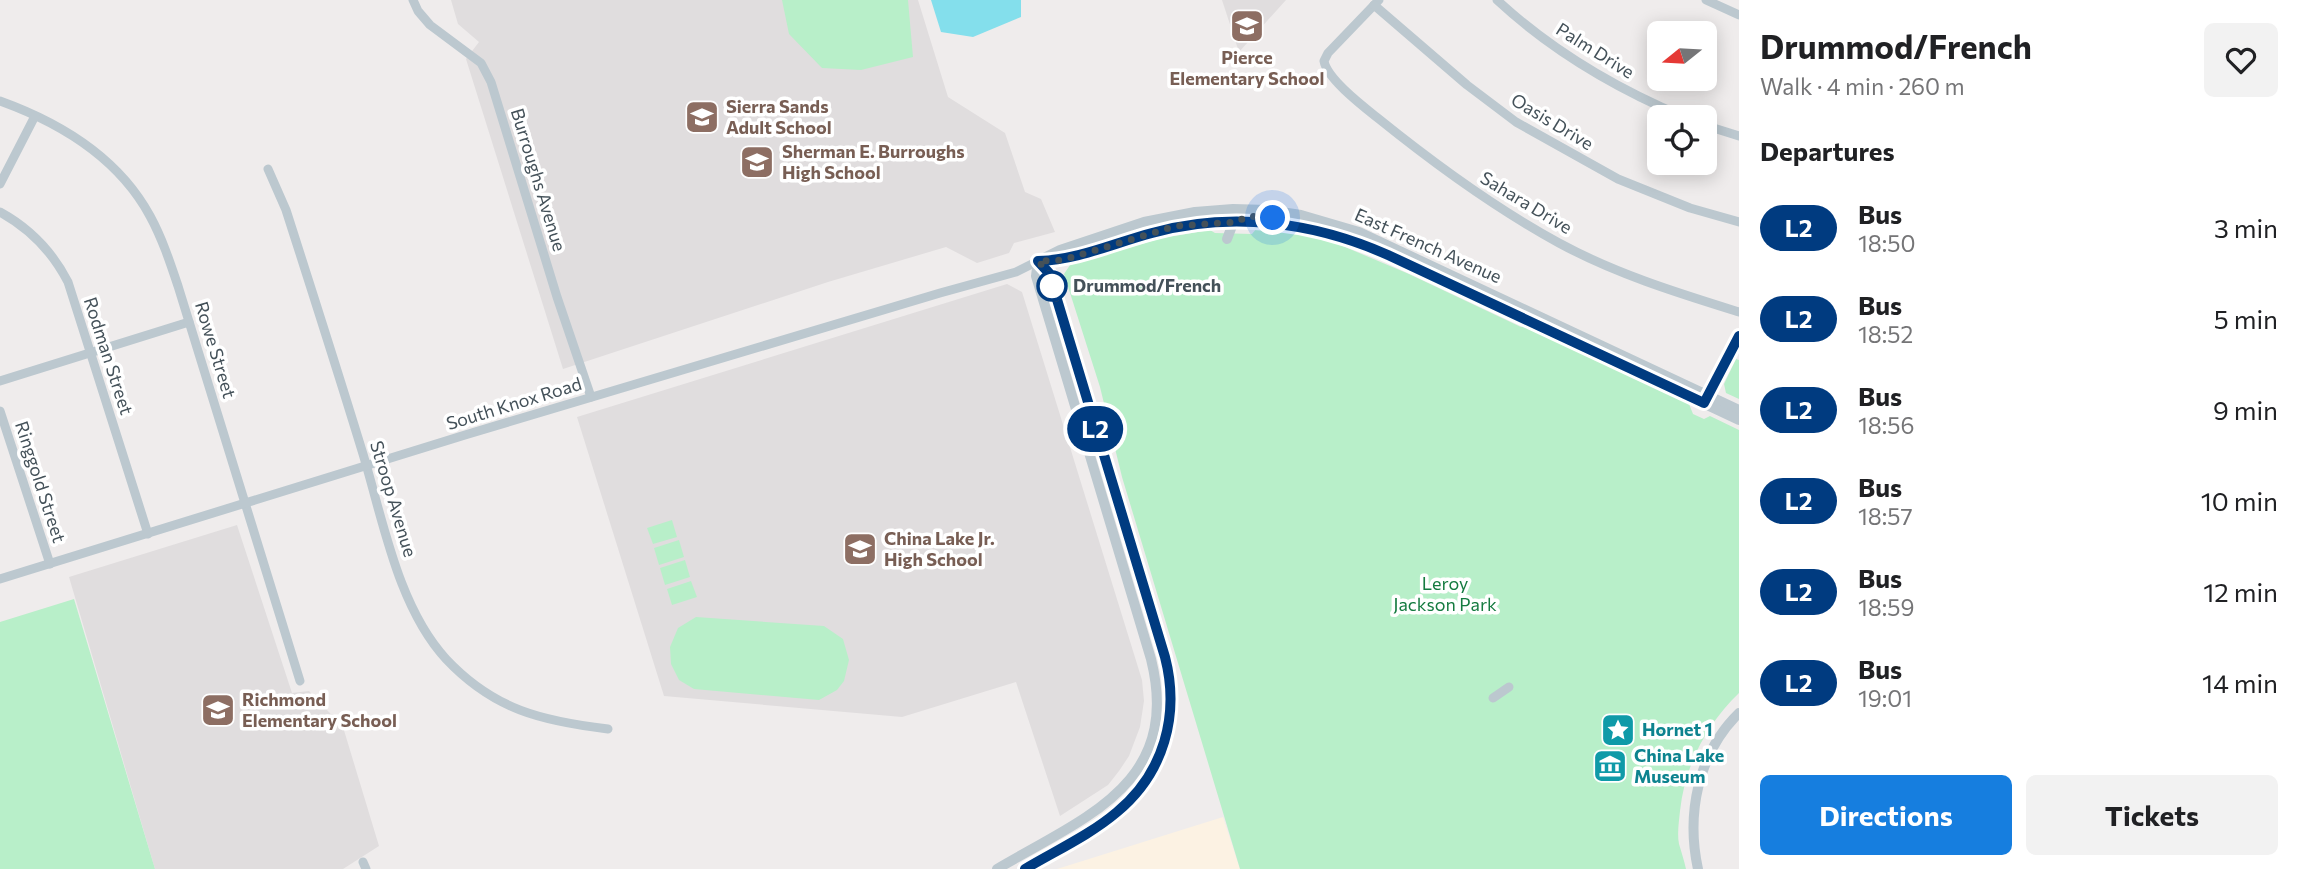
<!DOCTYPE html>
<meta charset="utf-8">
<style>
:root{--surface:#fff;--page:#f2f2f2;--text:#202124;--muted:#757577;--accent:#167edf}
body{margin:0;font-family:Commissioner,sans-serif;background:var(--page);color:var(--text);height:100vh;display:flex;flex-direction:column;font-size:26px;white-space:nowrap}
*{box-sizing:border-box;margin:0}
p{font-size:23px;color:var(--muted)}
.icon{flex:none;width:38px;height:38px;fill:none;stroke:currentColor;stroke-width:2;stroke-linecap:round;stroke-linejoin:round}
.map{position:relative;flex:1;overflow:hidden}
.panel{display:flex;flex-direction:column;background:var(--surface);width:560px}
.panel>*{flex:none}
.badge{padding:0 14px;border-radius:23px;font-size:24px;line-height:46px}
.needle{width:46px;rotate:252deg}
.tools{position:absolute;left:1647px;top:21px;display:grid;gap:14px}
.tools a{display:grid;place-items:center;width:70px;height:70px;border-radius:10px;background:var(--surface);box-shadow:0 4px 18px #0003;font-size:35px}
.you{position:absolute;width:35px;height:35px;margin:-18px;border:5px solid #fff;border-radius:50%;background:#1a73e8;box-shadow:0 0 0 10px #1a73e833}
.map>.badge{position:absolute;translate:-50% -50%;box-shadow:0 0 0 4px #fff}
h2{padding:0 21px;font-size:26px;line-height:63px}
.round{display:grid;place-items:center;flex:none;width:74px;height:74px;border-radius:10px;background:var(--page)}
.headline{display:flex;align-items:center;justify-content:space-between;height:119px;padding:0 21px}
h1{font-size:33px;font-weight:700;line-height:52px}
.button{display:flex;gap:14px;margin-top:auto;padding:14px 21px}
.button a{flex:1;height:80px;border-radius:10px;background:var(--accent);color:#fff;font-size:28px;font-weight:700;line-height:80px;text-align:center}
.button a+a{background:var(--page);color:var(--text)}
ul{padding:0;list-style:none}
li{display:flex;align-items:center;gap:21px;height:91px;padding:0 21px}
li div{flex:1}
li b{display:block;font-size:26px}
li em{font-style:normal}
li .badge{min-width:77px;font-weight:700;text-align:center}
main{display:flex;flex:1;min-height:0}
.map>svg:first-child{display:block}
.commercial{fill:#fcf2e3}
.education{fill:#e0ddde}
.green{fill:#b8efc9}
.water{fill:#84dfec}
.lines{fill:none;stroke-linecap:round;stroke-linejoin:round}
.minor{stroke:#bcc8cf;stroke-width:9}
.tertiary{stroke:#bcc8cf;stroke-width:10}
.line-casing{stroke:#fff;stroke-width:16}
.line{stroke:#003b80;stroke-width:10}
.walk{stroke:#445159;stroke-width:7;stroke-dasharray:0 12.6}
.stop-dot{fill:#fff;stroke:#003b80;stroke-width:3.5}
.labels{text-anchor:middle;stroke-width:7;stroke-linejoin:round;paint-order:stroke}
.street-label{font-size:18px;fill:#445159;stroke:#fff}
.education-label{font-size:18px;font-weight:bold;fill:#785e54;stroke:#fff;text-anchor:start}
.stop-label{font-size:18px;font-weight:bold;fill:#445159;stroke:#fff;text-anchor:start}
.park-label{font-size:18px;fill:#157b40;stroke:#fff}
.culture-label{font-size:18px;font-weight:bold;fill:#0d838f;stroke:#fff;text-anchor:start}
</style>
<main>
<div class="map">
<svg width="1739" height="869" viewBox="0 0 1739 869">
<rect width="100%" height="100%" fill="#efecec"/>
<path class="commercial" d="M1223,817L1240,869H1057Z"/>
<g class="education">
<path d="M451,0H918L948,97L1005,133L1025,192L1041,199L1055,232L1014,243L1009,253L977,263L946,247L828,282L563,369L466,59L479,42L458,24Z"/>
<path d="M1222,0H1286L1239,52Z"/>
<path d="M1007,284L1022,292L1142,680L1144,701L1140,727L1129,756L1119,771L1108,785L1060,816L1016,682L902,717L664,696L577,417Z"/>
<path d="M237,525L292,693L309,691L343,727L379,846L343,869H155L69,577Z"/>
</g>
<g class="green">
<path d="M782,0H908L913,57L861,70L822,68L789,34Z"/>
<path d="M1256,229L1299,234L1338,244L1409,274L1521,327L1523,326L1689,404L1693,414L1704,419L1710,416L1739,430V693C1706,725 1685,765 1680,811C1679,821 1677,834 1679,844C1681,851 1684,860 1686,869H1240L1122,477L1100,387L1064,274L1070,265L1162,238L1210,230L1215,233L1252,234Z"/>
<path d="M1736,359L1739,360V399L1726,393L1724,384Z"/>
<path d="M672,520L677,537L653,544L647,528Z"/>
<path d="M679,540L684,557L659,565L654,548Z"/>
<path d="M685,560L690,577L665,585L660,568Z"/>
<path d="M691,581L697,597L672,605L667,589Z"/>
<path d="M74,599L155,869H0V622Z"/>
<path d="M696,617L824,626L843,639L849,660L844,681L837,690L819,700L694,689L679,680L671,664L670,647L678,628Z"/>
</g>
<path class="water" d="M931,0H1021V17L973,37L941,32Z"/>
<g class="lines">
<g class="minor">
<path d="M413,0L418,11L430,25L481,63L491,82L557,297L591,397"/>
<path d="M1379,0L1328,53L1324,61C1327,79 1364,107 1379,119C1436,165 1495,208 1559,243C1616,274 1678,293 1739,312"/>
<path d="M1497,0C1551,50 1615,88 1684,117"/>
<path d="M1706,0L1739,15"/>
<path d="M1374,5L1467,85L1516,122L1618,179L1690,208L1739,222"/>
<path d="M0,101C61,123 118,157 150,216C162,238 170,262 178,286L300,681"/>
<path d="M1704,125L1739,136"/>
<path d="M268,169L286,210C312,291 338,372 363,454C383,520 398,607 446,659C494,710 542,721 608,729"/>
<path d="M0,184L35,116"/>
<path d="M0,212C31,229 52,251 68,282L148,534"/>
<path d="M0,381L189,322"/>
<path d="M1706,399L1739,336"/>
<path d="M0,411L50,564"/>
<path d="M0,579L465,435L940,293L1016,272L1038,261"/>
<path d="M1493,698L1509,687"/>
<path d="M363,862L366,869"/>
</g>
<g class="tertiary">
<path d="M1227,239L1232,226L1241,218"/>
<path d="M1038,261L1060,250L1144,222L1195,212L1233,209L1268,210L1301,215L1359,232L1739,410"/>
<path d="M1044,261C1081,260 1116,242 1152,232C1232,211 1313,223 1388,255L1739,420"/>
<path d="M997,869C1085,817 1182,784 1151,659L1036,276L1038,261"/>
<path d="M1025,869C1055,851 1090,835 1117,813C1164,773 1180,715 1165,657L1049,273L1038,261"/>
<path d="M1698,869C1686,814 1698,753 1739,713"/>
</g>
</g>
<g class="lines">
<g class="line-casing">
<path id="line" d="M1025,869C1055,851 1090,835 1117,812C1164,773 1180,715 1165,657L1049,273L1038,261C1078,260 1114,243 1152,233C1231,211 1314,222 1388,255L1704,403L1739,336"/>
</g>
<use href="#line" class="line"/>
<path class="walk" d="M1052,286L1056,298L1049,273L1038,261L1063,260L1176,226L1237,222L1247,216L1273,218"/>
</g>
<defs>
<g id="school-square" transform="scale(1.75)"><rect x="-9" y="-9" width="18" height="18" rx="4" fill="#8d6e63" stroke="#fff"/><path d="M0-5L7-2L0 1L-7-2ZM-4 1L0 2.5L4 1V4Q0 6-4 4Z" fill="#fff"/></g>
<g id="sight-square" transform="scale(1.75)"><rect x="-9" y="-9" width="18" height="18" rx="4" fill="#0f9aa8" stroke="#fff"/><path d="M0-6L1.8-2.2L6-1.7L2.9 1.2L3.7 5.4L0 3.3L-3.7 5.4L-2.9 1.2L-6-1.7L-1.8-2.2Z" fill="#fff"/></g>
<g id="museum-square" transform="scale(1.75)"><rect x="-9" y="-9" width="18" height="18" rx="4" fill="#0f9aa8" stroke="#fff"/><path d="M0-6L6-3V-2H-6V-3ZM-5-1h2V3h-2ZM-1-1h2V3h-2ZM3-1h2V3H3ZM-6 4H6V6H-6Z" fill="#fff"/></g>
</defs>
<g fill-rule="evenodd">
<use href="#school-square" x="1247" y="26"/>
<use href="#school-square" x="702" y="117"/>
<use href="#school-square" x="757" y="162"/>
<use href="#school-square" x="860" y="549"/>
<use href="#school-square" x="218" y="710"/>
<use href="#sight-square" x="1618" y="730"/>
<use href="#museum-square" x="1610" y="766"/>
</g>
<circle class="stop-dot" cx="1052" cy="286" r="14"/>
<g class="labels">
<g class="street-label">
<text transform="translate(1595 51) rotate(32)" y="6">Palm Drive</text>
<text transform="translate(1552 122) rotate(31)" y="6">Oasis Drive</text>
<text transform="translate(538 180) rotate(73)" y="6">Burroughs Avenue</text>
<text transform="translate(1526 203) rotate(31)" y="6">Sahara Drive</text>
<text transform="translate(1428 246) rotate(24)" y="6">East French Avenue</text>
<text transform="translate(215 350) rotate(73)" y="6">Rowe Street</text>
<text transform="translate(108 356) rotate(72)" y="6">Rodman Street</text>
<text transform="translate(514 404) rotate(-17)" y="6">South Knox Road</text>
<text transform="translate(40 482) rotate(72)" y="6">Ringgold Street</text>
<text transform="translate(393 499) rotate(73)" y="6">Stroop Avenue</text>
</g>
<g class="education-label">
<text x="1247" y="64" text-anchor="middle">Pierce<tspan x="1247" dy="21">Elementary School</tspan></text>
<text x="726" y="113">Sierra Sands<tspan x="726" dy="21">Adult School</tspan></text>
<text x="782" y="158">Sherman E. Burroughs<tspan x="782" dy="21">High School</tspan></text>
<text x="884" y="545">China Lake Jr.<tspan x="884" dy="21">High School</tspan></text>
<text x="242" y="706">Richmond<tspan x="242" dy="21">Elementary School</tspan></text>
</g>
<g class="stop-label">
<text x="1073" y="292">Drummod/French</text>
</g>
<g class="park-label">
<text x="1445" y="590">Leroy<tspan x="1445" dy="21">Jackson Park</tspan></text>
</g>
<g class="culture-label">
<text x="1642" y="736">Hornet 1</text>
<text x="1634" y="762">China Lake<tspan x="1634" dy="21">Museum</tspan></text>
</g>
</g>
</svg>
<div class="tools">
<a><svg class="needle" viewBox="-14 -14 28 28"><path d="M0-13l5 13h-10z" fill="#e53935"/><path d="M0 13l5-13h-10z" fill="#757577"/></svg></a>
<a><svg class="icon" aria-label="locate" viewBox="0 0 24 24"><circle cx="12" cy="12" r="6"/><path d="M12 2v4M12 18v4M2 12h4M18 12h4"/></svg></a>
</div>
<div class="you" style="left:1273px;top:218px"></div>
<b class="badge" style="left:1095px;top:429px;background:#003b80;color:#fff">L2</b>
</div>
<section class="panel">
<div class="headline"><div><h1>Drummod/French</h1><p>Walk · 4 min · 260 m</p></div><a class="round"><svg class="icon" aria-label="heart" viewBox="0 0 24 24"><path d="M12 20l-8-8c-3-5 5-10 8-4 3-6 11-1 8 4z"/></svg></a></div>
<h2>Departures</h2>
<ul>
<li><span class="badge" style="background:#003b80;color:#fff">L2</span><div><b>Bus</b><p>18:50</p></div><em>3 min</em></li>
<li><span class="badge" style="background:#003b80;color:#fff">L2</span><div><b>Bus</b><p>18:52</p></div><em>5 min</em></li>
<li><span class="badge" style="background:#003b80;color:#fff">L2</span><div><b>Bus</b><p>18:56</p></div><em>9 min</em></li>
<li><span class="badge" style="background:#003b80;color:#fff">L2</span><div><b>Bus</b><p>18:57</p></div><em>10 min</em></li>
<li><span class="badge" style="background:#003b80;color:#fff">L2</span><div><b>Bus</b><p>18:59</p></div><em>12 min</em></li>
<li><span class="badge" style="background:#003b80;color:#fff">L2</span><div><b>Bus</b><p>19:01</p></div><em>14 min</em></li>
</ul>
<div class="button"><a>Directions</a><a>Tickets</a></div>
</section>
</main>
